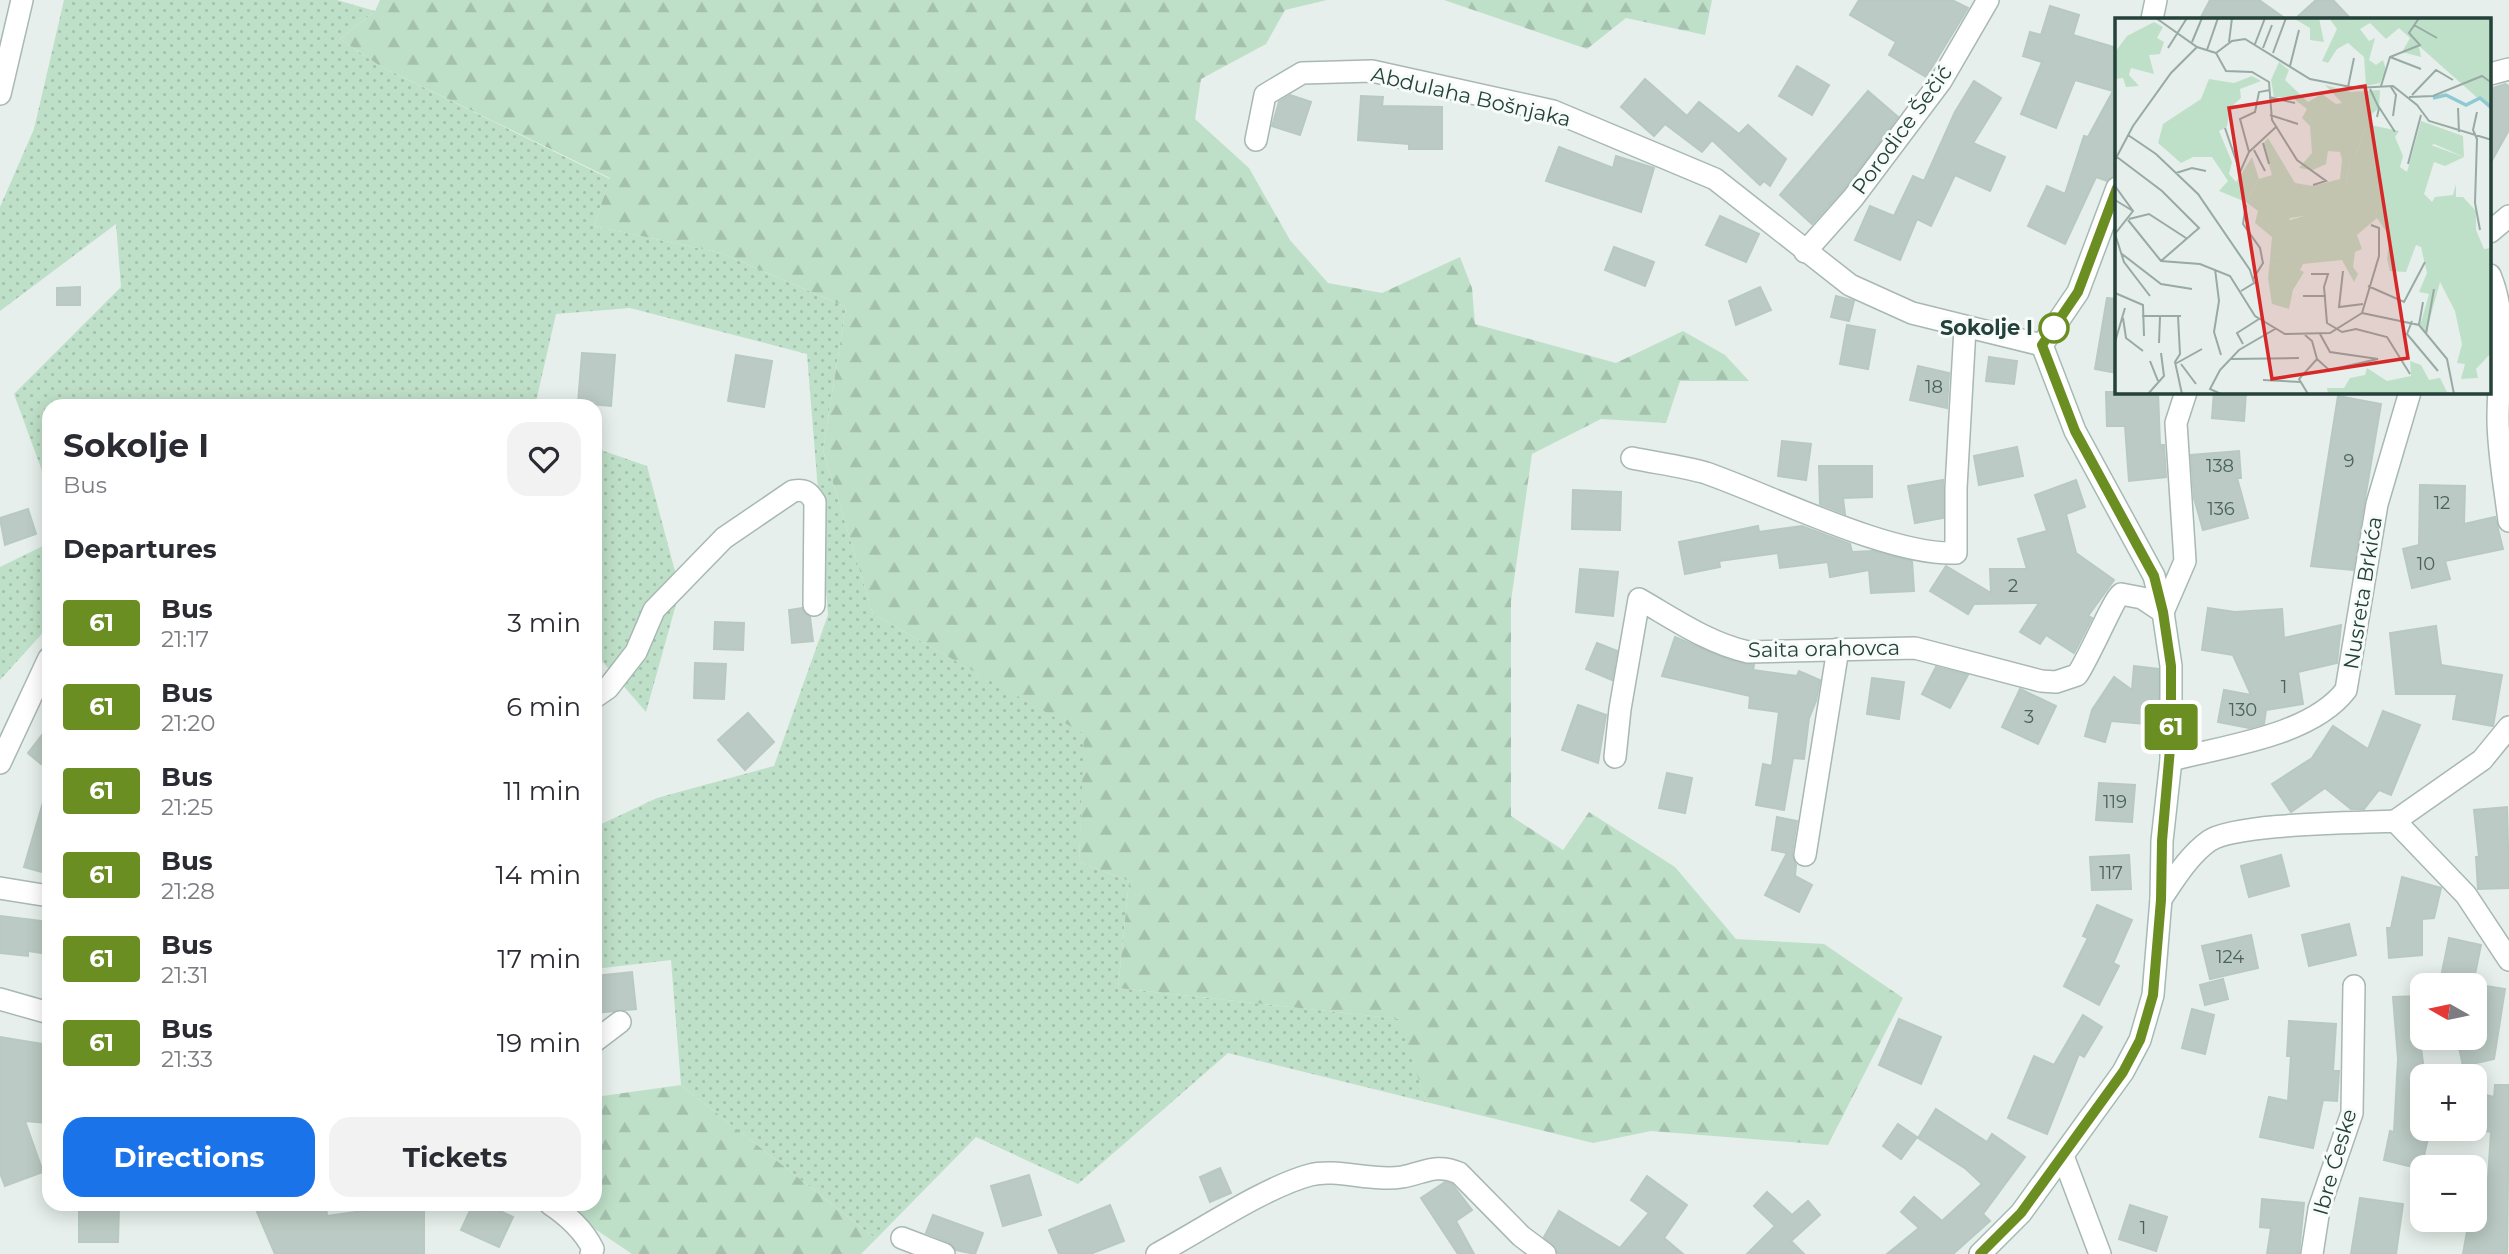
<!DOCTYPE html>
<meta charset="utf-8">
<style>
:root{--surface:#fff;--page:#f2f2f3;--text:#2b2b33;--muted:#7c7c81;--accent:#1a73e8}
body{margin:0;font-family:Montserrat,sans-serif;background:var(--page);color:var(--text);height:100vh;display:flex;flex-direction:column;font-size:26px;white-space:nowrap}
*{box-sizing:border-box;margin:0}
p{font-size:23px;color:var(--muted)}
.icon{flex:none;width:38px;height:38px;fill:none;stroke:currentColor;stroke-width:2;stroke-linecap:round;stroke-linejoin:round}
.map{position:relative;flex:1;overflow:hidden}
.sheet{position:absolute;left:42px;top:399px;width:560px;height:812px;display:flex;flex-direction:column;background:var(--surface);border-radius:21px;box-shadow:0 4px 18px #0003}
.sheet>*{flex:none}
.badge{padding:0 14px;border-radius:5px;font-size:24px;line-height:46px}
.needle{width:46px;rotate:279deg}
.fabs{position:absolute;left:2410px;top:973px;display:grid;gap:14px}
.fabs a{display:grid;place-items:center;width:77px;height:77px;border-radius:14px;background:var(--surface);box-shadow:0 4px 18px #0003;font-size:35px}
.map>.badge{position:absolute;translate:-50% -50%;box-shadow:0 0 0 4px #fff}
h2{padding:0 21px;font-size:26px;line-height:63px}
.round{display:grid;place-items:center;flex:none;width:74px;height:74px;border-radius:21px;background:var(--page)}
.overview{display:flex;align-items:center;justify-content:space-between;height:119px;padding:0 21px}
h1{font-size:33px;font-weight:700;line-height:52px}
.action{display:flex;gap:14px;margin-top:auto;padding:14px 21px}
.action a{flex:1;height:80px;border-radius:21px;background:var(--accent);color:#fff;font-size:28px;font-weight:700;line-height:80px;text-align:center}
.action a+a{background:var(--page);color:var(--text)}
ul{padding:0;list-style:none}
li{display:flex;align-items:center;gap:21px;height:84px;padding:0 21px}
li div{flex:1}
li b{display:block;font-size:26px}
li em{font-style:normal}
li .badge{min-width:77px;font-weight:700;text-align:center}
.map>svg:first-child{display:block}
.grass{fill:url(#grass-dots)}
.forest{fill:url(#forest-firs)}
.building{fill:#bbcac4;stroke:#b8c9c2;stroke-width:2}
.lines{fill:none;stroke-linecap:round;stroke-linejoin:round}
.street-casing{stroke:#a8b8b2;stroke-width:24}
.secondary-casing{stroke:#a4bbb3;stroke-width:24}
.street{stroke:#fff;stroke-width:21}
.secondary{stroke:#fff;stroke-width:21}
.line-casing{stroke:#fff;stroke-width:16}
.line{stroke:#6b8e23;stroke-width:10}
.stop-dot{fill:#fff;stroke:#6b8e23;stroke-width:3.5}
.labels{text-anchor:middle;stroke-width:6;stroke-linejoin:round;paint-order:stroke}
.number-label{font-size:18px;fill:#4a645c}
.street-label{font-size:21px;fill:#24423a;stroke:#f7fbf9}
.stop-label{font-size:21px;font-weight:bold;fill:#24423a;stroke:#f7fbf9;text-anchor:end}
.inset-river{fill:none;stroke:#8ec9d4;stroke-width:3.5}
.inset-road{fill:none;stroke:#98aaa4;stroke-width:2}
.view{fill:#d62828;fill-opacity:0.15;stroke:#d62828;stroke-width:3.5}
.inset-edge{fill:none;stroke:#24423a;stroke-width:3.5}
</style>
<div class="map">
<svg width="2509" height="1254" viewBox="0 0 2509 1254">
<defs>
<pattern id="grass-dots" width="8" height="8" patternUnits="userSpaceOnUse" patternTransform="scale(1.75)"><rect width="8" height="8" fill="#bfe0c8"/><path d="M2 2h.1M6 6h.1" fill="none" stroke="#a4c1ad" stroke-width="1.8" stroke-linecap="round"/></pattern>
<pattern id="forest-firs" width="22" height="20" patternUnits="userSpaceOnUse" patternTransform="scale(1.75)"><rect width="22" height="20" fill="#bfe0c8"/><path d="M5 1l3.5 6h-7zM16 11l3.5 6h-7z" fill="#a4c1ad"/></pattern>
</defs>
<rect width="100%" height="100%" fill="#e6efeb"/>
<g class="grass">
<path d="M64,0H337L375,11L340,39L380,66L610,179L594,226L721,253L846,307L823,450L873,614L1085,734L1079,862L1129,881L1118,988L1400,1019L1426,1102L1228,1053L1078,1184L976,1137L876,1239L681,1085L671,960L595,969V827L657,798L774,766L828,615L807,354L630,308L556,314L535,406H49V490L14,394L121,287L116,224L0,311V207L34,129Z"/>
<path d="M595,448L647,466L680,590L646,712L595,653Z"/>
<path d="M49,543V626L0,680V567Z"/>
</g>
<g class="forest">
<path d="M380,0H1327L1285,10L1266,44L1201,79L1195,119L1249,168L1290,240L1328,283L1382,293L1460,257L1472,288L1475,324L1616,363L1683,331L1725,355L1749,381H1680L1666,423L1601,419L1532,454L1511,601V816L1563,850L1589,812L1675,867L1736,939L1824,944L1903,998L1828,1145L1651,1131L1593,1143L1426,1102L1399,1019L1118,988L1129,881L1079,862L1084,734L873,614L823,450L846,307L721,253L594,226L610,178L380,66L340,39L375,11Z"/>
<path d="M1444,0H1712L1705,35L1626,18L1587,49Z"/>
<path d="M681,1085L876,1239L861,1254H632L558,1204H595V1097Z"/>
</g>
<g class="building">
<path d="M1859,0H1952L1968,8L1926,77L1889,55L1896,42L1850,15Z"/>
<path d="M2210,0H2259L2286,19H2200Z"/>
<path d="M2316,0H2333L2351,19H2295Z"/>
<path d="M2050,6L2079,15L2073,35L2117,48V175L2107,181L2096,177L2065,244L2028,226L2047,186L2065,194L2084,136L2088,137L2113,91L2075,80L2056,128L2021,114L2042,62L2023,56L2030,32L2041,35Z"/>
<path d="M1797,66L1829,85L1812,115L1779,96Z"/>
<path d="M1645,79L1687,116L1699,102L1739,134L1748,125L1786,159L1770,186L1764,181L1760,185L1712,140L1702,152L1665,124L1654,136L1621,107Z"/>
<path d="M1974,81L2001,98L1973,143L2005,157L1990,191L1955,175L1931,226L1917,219L1900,260L1855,240L1870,206L1894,216L1913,176L1924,181L1955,112Z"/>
<path d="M2505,84L2509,86V130L2490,164V89Z"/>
<path d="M1868,91L1898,117L1843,190L1812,224L1780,195Z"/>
<path d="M1290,95L1311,102L1300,135L1272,126L1279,102Z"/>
<path d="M1361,96L1383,97L1382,106L1442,107V149H1409V144L1358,140Z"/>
<path d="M1559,147L1613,168L1616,156L1654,168L1641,212L1546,181Z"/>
<path d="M1720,216L1759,234L1746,262L1706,245Z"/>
<path d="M1614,247L1654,262L1645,286L1605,270Z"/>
<path d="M80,287V305H57V288Z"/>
<path d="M1760,287L1771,310L1736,325L1729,301Z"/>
<path d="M1836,296L1854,301L1849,321L1831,317Z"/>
<path d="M2107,298L2117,299V373L2095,369Z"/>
<path d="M1847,325L1875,330L1868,369L1840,364Z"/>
<path d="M582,353L615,355L611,406L578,403Z"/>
<path d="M736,355L772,361L764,407L728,401Z"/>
<path d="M1989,357L2017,361L2014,384L1986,381Z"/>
<path d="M1918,366L1949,373L1947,408L1910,400Z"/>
<path d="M2106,392H2158L2160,445H2164L2166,477L2129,481L2125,426H2107Z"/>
<path d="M2214,392H2246L2244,421L2212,418Z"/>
<path d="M2338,396L2381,404L2353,570L2311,566Z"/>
<path d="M1782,441L1811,444L1806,480L1778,476Z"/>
<path d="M2017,447L2023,476L1979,485L1974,456Z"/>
<path d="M2239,451L2241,478H2237L2248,518L2203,530L2194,498L2191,455Z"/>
<path d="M1819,466H1872V497L1843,498L1845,514L1820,504Z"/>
<path d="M1943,480V518L1915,523L1908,486Z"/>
<path d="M2076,480L2085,507L2066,514L2076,553L2114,580L2088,616L2092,618L2074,653L2046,635L2040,644L2020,632L2039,603L1974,604L1968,614L1930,591L1946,566L1991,593L1990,569H2027L2018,539L2047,531L2035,495Z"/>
<path d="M2420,485L2465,486L2464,524L2495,517L2503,549L2445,561L2450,579L2412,588L2403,549L2419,545Z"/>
<path d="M1573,490L1621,492L1620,530L1572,529Z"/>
<path d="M28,509L36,534L5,545L0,518Z"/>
<path d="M1758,526L1759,532L1802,526L1850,544L1852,552L1873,551L1912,561L1914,591L1871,593L1869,570L1830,577L1828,562L1780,568L1778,553L1719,561L1720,567L1685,574L1679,542Z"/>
<path d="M1580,569L1618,572L1613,616L1576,612Z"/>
<path d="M802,608L810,617L813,641L792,643L789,610Z"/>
<path d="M2208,608L2235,612L2282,609L2284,638L2341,625L2337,663L2298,672L2303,704L2266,710L2264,724L2249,728L2218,722L2224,690L2251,695L2233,655L2202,650Z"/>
<path d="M715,622L744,623L743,650L714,649Z"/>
<path d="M2436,626L2441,665L2502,675L2493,726L2453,719L2457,694H2396L2390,633Z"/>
<path d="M1675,637L1729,660L1754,665L1753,670L1797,676L1799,671L1820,680L1816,701L1809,718L1804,759L1793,758L1784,810L1756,805L1763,764L1772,766L1779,712L1749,708L1750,696L1662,676Z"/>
<path d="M1597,643L1617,651L1612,680L1586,669Z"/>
<path d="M695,663L726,664L724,699L694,698Z"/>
<path d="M2134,666L2158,669V725L2111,721L2105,742L2085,736L2092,710L2114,677L2132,690Z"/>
<path d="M1936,667L1968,675L1950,708L1922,694Z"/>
<path d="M1872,678L1904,682L1899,719L1867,714Z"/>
<path d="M2020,689L2056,706L2038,744L2002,727Z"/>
<path d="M1578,705L1606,715L1598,763L1562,750Z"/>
<path d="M2383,711L2420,725L2391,795L2379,790L2364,809H2351L2325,788L2291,812L2272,784L2312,758L2333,726L2368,749Z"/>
<path d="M748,713L774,742L745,770L718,740Z"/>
<path d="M49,726V754L41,764L28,753Z"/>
<path d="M1667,773L1692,778L1685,813L1659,808Z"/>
<path d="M2099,783L2135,785L2132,822L2096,820Z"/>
<path d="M44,799L49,800V874L24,867Z"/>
<path d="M2507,807L2509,888L2478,889L2476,857H2479L2474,810Z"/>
<path d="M1777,817L1797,821L1792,853L1796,865L1795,876L1812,885L1799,912L1765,895L1787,853L1772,850Z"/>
<path d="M2129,855L2131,889L2092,890L2090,857Z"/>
<path d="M2281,855L2289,886L2249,897L2241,866Z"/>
<path d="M2402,877L2441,888L2434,918L2422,919V955L2389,958L2387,928H2391Z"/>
<path d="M2097,905L2132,920L2113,963L2119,966L2099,1005L2064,986L2088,938L2083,936Z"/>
<path d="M0,916L49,922V954L28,951V956L0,953Z"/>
<path d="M2349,924L2356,955L2309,966L2302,935Z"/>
<path d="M2251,935L2258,968L2210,979L2202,946Z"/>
<path d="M2449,938L2481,945L2474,979L2442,972Z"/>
<path d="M632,972L636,1009L595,1013V976Z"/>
<path d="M2223,979L2228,999L2205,1005L2200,985Z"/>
<path d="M2474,984L2505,989L2494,1059L2463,1066L2457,1038H2474Z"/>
<path d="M2422,996V1026H2418L2424,1070L2422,1076L2411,1078L2422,1081V1129H2430L2421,1169L2384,1160L2390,1131L2394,1132L2398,1059L2393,997Z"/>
<path d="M2192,1009L2214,1015L2205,1054L2182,1048Z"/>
<path d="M2083,1015L2102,1027L2084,1057L2079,1054L2047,1134L2008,1118L2034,1056L2054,1065Z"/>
<path d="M1899,1019L1941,1037L1921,1084L1879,1065Z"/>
<path d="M2289,1021L2336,1024L2333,1071H2339L2337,1101L2323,1100L2313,1148L2260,1137L2269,1097L2288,1101L2291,1056H2287Z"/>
<path d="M0,1037L49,1045L47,1123L25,1121L43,1172L5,1186L0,1173Z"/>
<path d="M2495,1085H2509L2507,1254H2463L2469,1220H2474V1207L2486,1209L2491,1132L2474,1129V1092L2494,1097Z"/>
<path d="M1936,1109L1987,1142L1992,1134L2025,1157L1983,1214L1990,1221L1953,1254H1887L1919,1228L1901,1212L1914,1197L1942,1221L1982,1184L1966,1169L1918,1138Z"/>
<path d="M1898,1124L1917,1137L1901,1159L1883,1146Z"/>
<path d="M1220,1168L1231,1193L1210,1202L1200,1177Z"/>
<path d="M1029,1175L1041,1215L1003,1226L991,1186Z"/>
<path d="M1647,1176L1687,1205L1664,1238L1683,1254H1559L1544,1237L1559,1211L1620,1248L1649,1213L1631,1200Z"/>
<path d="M1445,1182L1452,1184L1472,1210L1456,1221L1474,1254H1458L1421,1198Z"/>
<path d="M1767,1192L1792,1215L1808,1201L1820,1215L1791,1241L1804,1254H1747L1775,1226L1754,1206Z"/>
<path d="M2360,1198L2403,1204L2396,1254H2351Z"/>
<path d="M2262,1199L2304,1203L2299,1254H2267L2271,1228L2260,1227Z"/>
<path d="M274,1204H326L327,1216L391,1207H424V1254H275L257,1212Z"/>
<path d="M473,1204H485L513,1217L499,1247L461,1230Z"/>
<path d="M1110,1205L1124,1241L1090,1254H1059L1049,1230Z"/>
<path d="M2130,1205L2167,1217L2156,1251L2119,1239Z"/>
<path d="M79,1207H119L118,1242H79Z"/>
<path d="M933,1215L983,1233L975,1254L956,1250L949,1242L926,1233Z"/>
</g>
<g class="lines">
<g class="street-casing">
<g id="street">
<path d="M2490,74L2509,69"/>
<path d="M0,94L22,0"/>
<path d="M1256,140L1265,95L1302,73L1372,71L1553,111L1715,179L1850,285L1912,313L2042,345"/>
<path d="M2490,232L2509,216"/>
<path d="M1805,252L1853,198L1941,81L1988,0"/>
<path d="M2490,275C2509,320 2498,370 2498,418C2498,452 2505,487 2509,521"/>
<path d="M1632,458C1656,463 1682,466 1706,473C1772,496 1890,556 1956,553V488L1965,328"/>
<path d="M595,697L608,688L636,652L654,610L724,538L793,491C805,489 809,492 815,502L814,605"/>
<path d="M1615,757L1620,709L1639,599C1674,619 1708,643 1748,652L1915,648L2041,681L2056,682L2077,675C2088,660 2114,598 2121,594L2142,598L2163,612L2185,561L2176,423L2186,392"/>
<path d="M2171,760C2224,746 2311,736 2346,690L2377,504L2410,392"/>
<path d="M0,763L49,658"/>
<path d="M2395,821L2482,760L2509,727"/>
<path d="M1805,855L1838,649"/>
<path d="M0,888L49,896"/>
<path d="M2161,899C2174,880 2189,855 2209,841C2236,823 2357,823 2395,821L2466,895L2509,960"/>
<path d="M0,999L49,1013"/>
<path d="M595,1041L620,1022"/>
<path d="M2063,1156L2100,1254"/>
<path d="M550,1204C568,1216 583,1229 593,1249L591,1254"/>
<path d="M902,1238L944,1254"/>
<path d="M1157,1254C1200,1231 1265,1187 1310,1175C1336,1168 1373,1182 1402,1177C1424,1173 1436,1163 1459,1173L1521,1236L1545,1254"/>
<path d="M2312,1254L2319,1209L2352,1113L2354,986"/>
</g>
</g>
<g class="secondary-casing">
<g id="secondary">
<path d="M2152,19L2156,0"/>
<path d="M1980,1254L2021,1213L2123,1072L2140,1040L2153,995L2161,899L2162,841L2171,760V666L2163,612L2154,576L2075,431L2042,345L2078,292L2117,188"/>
</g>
</g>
<use href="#street" class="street"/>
<use href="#secondary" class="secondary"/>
</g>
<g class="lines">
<g class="line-casing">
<path id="line" d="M1980,1254L2021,1213L2123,1072L2140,1040L2153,995L2161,900L2162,841L2171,737V666L2163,612L2154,576L2075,431L2042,345L2078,292L2117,188"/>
</g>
<use href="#line" class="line"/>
</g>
<circle class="stop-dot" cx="2054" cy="328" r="14"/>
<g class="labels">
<g class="number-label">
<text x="1934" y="393">18</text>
<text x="2349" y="467">9</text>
<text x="2220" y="472">138</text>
<text x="2442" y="509">12</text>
<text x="2221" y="515">136</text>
<text x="2426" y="570">10</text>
<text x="2013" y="592">2</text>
<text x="2284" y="693">1</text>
<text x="2243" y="716">130</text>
<text x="2029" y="723">3</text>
<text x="2115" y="808">119</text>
<text x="2111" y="879">117</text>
<text x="2230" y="963">124</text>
<text x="2143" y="1234">1</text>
</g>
<g class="street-label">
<text transform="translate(1471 97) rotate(13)" y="7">Abdulaha Bošnjaka</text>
<text transform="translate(1902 130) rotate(-54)" y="7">Porodice Šečić</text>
<text transform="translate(2363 593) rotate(-81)" y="7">Nusreta Brkića</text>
<text transform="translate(1824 649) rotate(-1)" y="7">Saita orahovca</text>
<text transform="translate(2335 1162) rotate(-74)" y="7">Ibre Ćeske</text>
</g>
<g class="stop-label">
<text x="2033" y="335">Sokolje I</text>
</g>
</g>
<g transform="translate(2115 18)">
<rect width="376" height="376" fill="#e6efeb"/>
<path d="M178,0H204L209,24L195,22V10ZM214,0H376V92L304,28L306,39L287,34L295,20L284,10L271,21L255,5L245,11L254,23L260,20L254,42L261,47L268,42L271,52L265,65L251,68L249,39L233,25L222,31L213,45L207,43L222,11ZM164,44L174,52L170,62L193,84L207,76L221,86L227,85L210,67L236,74L265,72L264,90L257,96L255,109L251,106L241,137H236L231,165H215L189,198L175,200L164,237L155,241L157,219L140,205L143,193L131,184L144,161L157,157L148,126L153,120L180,165L198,168L225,161L227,142L225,134L213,133L211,146L198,152L184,150L197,135L195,108L187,100L192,91L176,79H159L156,62ZM306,103L348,118L349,139L319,126L297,136ZM295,343L306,347L314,362L325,360L333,376H213L212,370H229L235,360L250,357L252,350L272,363L296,358Z" fill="#bfe0c8"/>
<path d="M39,4L48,9L42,20L49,24L45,36L34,37L39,56L16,50L14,57L24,68L11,69L8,60L0,61V34L12,18ZM137,58L146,63L125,71L126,80L115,90L112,109L104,113L117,144L114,156L121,164L137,139L144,161L131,184L104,173L113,163L97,139H78L66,145L43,125L48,106L86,81L94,61L119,65ZM251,106L284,113L280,119L288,138L285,149L292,154L297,136L313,126L349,139L330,148L319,144L309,176L317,184L320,179L338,177L341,166V179H348L361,193V212L369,231L376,230V335L361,351L363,360L346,361L350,346L342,345L347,326L340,293L325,264L311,315L305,308L314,276L304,274L312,255L306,229L301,227L291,254L275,253L272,241L275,219L262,200L242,217L247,231L240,234L238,249L243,256L239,264L227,242L188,246L185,252L189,254L178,272L174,291L157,286L153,260L155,241L164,237L162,206L189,198L198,173L215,165H231L236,136L241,137Z" fill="#bfe0c8"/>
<path class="inset-river" d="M318,80L331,77L351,87L365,80L377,90"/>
<path class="inset-road" d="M41,0L82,29L101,35M299,7L322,20M77,24L87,0M114,24L117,0M140,26L150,0M53,30L72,0M148,30L157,7M92,32L103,0M101,35L117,23L130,21L195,61L241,70L278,68L302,87L314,103L377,122M101,35L111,53L137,54L154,64L157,102L182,142L211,163L198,167M158,35L171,0M275,39L306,51M175,48L184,12M266,68L275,39L305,27L294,15L304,0M233,69L239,40M276,69L281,77L278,98M255,71L264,90L262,99M297,77L321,52L338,62M154,79L180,85M294,79L318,78L367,58L377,65M262,86L280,114M343,90L344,114M362,94L358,112L362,121L360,185L365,212M155,97L183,106M110,110L125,154L134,134L125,101L140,94L144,74L155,72M13,117L41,136L83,176L135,252L139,265L126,273M148,125L154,146M139,132L150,153M134,134L162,108M2,139L47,173L84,210L46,243M0,142L18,108L56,55L82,29M293,146L306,97M61,155L77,150L91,153M0,168L18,193L0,216L9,244L35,278M0,182L18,193M131,187L128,206L145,230L148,245L138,261M14,201L34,196L71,220M13,202L46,243L85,246L115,258L140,298L170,316L215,315L247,295M7,236L46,266L77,271M100,251L104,283L99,314L106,337M228,253L224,289L248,286M196,256H213L209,269L212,305L227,314L241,311L272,319L295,356M253,268L289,284L310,244M0,275L28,287L29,318M188,278H211M247,295L304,307L332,341L339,376M247,295L264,238V210L256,207M27,298H66M63,298L65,336L60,344L67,376M8,300L11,320L28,333M297,303L292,316L323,353M304,307L308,284M311,316L319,271M190,317L197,323L202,341L184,361L193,376M0,324L10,290M44,325L45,299M128,326L122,315L144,301M116,341L184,340M202,341L214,352L263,341L215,334L205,316M35,343L43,363M60,346L87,331M66,346L81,366M148,362L185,364M33,376L49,358L46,335M106,376L95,371L105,352L124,332L160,311"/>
<path class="view" d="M250,68L293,340L157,361L114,90Z"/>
<rect width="376" height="376" class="inset-edge"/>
</g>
</svg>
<div class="fabs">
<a><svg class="needle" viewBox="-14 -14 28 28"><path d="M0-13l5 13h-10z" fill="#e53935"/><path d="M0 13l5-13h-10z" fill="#7c7c81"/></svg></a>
<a>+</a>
<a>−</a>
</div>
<b class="badge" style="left:2171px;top:727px;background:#6b8e23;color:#fff">61</b>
<section class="sheet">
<div class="overview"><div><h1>Sokolje I</h1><p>Bus</p></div><a class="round"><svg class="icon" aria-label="heart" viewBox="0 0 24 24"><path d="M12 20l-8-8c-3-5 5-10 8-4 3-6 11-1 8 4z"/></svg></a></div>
<h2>Departures</h2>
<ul>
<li><span class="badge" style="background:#6b8e23;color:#fff">61</span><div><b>Bus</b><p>21:17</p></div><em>3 min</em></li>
<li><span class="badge" style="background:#6b8e23;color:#fff">61</span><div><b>Bus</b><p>21:20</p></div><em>6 min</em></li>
<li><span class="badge" style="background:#6b8e23;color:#fff">61</span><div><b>Bus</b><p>21:25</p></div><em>11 min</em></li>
<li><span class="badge" style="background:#6b8e23;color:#fff">61</span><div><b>Bus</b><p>21:28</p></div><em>14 min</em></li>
<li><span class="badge" style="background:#6b8e23;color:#fff">61</span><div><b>Bus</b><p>21:31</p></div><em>17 min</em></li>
<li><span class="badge" style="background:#6b8e23;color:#fff">61</span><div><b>Bus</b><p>21:33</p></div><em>19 min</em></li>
</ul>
<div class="action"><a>Directions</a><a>Tickets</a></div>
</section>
</div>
